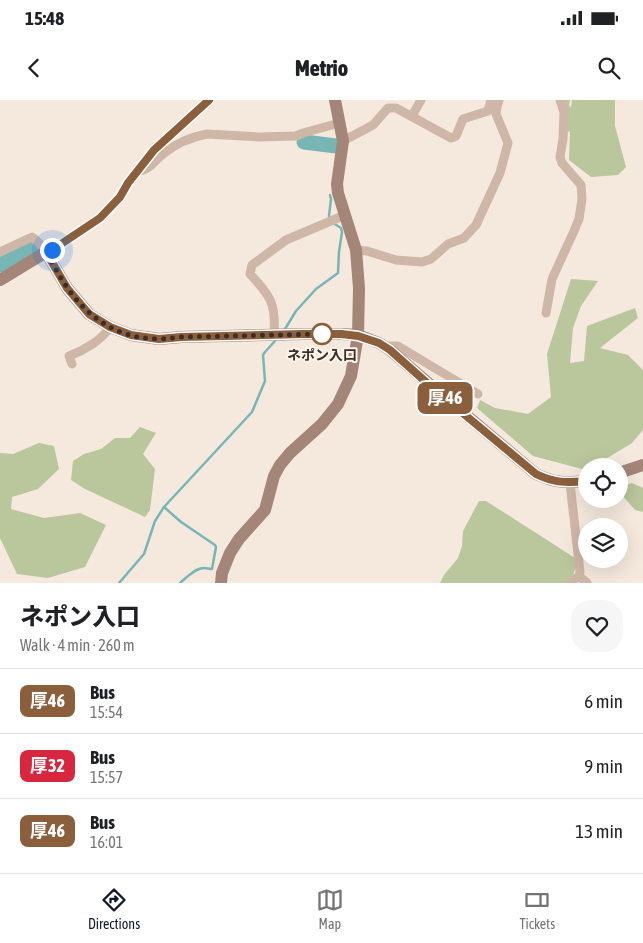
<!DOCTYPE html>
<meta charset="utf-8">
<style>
:root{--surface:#fff;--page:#f6f6f6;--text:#202124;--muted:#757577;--line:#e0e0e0;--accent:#111827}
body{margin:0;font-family:"Asap Condensed","Noto Sans JP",sans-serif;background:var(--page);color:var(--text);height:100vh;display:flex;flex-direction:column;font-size:19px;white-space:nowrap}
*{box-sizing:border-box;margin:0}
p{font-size:16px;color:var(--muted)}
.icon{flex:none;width:28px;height:28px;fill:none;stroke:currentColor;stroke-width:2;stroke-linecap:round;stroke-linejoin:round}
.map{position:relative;height:483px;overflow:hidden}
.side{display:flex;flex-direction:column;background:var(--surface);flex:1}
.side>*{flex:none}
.badge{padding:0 10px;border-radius:8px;font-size:18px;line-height:32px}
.buttons{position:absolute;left:578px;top:358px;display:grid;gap:10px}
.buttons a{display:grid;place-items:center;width:50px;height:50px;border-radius:50%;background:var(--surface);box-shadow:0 5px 20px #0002;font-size:25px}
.you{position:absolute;width:25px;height:25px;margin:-12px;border:4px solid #fff;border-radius:50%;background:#1a73e8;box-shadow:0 0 0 8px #1a73e833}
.map>.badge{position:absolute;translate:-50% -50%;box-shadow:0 0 0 2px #fff}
.round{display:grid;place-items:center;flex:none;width:52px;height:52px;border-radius:20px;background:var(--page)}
.headline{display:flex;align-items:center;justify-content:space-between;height:85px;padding:0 20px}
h1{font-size:24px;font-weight:800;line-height:38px}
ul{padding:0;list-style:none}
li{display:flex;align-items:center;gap:15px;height:65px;padding:0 20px;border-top:1px solid var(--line)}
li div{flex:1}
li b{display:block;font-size:19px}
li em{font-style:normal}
li .badge{min-width:55px;font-weight:700;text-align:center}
.status{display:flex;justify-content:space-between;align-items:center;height:35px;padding:0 25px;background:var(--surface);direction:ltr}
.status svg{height:14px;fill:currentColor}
header{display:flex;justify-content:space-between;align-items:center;height:65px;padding:0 20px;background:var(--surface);font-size:22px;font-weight:800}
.dock{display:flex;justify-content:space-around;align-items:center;height:70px;border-top:1px solid var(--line);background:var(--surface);font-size:14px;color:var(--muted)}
.dock a{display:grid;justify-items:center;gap:2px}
.dock .current{color:var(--accent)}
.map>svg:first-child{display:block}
.green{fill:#bac69b}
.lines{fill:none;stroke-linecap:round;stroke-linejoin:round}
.stream{stroke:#78b6b6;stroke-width:2.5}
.river{stroke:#78b6b6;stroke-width:15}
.street{stroke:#cfb7a7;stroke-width:9}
.secondary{stroke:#a38678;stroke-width:12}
.line-casing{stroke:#fff;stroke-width:11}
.line{stroke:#8b5e3c;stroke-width:8}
.walk{stroke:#3b2d28;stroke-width:5;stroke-dasharray:0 9}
.stop-dot{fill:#fff;stroke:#8b5e3c;stroke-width:2.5}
.labels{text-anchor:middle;stroke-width:4;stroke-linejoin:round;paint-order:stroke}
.stop-label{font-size:14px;font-weight:bold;fill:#3b2d28;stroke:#fcf3ea}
</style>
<div class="status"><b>15:48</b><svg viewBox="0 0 49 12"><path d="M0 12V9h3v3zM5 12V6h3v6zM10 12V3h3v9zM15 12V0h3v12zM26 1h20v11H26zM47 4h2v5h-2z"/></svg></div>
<header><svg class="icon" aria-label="back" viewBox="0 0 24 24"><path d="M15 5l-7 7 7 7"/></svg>Metrio<svg class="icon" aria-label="search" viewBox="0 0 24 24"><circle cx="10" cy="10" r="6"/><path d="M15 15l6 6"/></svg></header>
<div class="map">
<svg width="643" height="483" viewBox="0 0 643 483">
<rect width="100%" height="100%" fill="#f5e9dd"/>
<g class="green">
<path d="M562,0H570L569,5L571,8L572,0H615V26L626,67L618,75L591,77L569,60L570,31L569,32L565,29Z"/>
<path d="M571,179L598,181L581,206L573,228L570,263L584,261L587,226L635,208L638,218L600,248L628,255L643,270V330L632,343L594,366H586V370L533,356L477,308L480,300L495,308L528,314L551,297L547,254Z"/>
<path d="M140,327L156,333L143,354L155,369L150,410L145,417L85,389L71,380L73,361L84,354L101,349L115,338H130Z"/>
<path d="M39,343L54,346L59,369L38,389L12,397L11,409L44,418L80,413L106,425L85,467L48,478L17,474L0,438V353L13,354Z"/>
<path d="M632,383L643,388V412L635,410L621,394H619V387Z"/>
<path d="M479,401H486L575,458C575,470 576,475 566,483H440L444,475L458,458L462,446L463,431Z"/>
</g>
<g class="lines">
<g class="stream">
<path d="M330,95L331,99L329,116L330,118"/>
<path d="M285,229L296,211L316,189L338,173L339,152L342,132L341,128L333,123"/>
<path d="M164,407L181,422L215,445L216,447L212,469C209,469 207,468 204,468C195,468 186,478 180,483"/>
<path d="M119,483L144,454L155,421L164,407L252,312L265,281L263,255L265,252L275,241"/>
</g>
<g class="river">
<path d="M304,42L336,46"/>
<path d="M0,165L33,148"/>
</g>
<g class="street">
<path d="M412,16L421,0"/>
<path d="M343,41L373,25L388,8H396L451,38L456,36L463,19L488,11L491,0"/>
<path d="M137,72C151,69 152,63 163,54C175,44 191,37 207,34L259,37L296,36L303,33L339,23"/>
<path d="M356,150L367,151L396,160L422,162L431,159L448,144L464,138L476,125L500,73L508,43L496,14L497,7L499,0"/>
<path d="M0,152L32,137L38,142L46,152L52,150L100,118L106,112L120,97L128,83L154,50L209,0"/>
<path d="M546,213L552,179L574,131L579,119L582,99L581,85L562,63L560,57L563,39L564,12L560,0"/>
<path d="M274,234C276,203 271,197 250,174L252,165L286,140L345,115"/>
<path d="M384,246H398L478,294"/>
<path d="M72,264L69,256C83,251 102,240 110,227"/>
<path d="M570,383L580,472L579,476L570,483"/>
<path d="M579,476L587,483"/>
</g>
<g class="secondary">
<path d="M0,180L46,152L67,188L89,214L110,227L131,235L159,239L181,237L303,234H341L358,235L379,243L390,250L435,289L536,374C554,383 567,383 586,381"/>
<path d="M619,373L643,365"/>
<path d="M221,483L222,473L230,453L239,439L265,410L274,376L280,365L290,353L322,324L338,304L351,276L358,235L359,188L356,150L338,93L337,84L343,41L335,0"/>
</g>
</g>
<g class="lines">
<g class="line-casing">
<path id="line" d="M209,0L154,50L128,83L120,97L100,118L52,150L46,152L67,188L89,214L110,227L131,235L159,239L181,237L303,234H341L358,236L379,243L390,250L435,290L536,374C554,383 567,383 586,381"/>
</g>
<use href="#line" class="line"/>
<path class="walk" d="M52,150L46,152C53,164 60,177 68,189C91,220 118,238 158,239C166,239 173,238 181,237L322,234"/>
</g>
<circle class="stop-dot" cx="322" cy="234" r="10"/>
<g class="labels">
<g class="stop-label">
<text x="322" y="260">ネポン入口</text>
</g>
</g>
</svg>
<div class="buttons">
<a><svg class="icon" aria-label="locate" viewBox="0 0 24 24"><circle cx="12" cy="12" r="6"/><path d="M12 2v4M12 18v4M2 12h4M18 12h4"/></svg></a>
<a><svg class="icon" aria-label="layers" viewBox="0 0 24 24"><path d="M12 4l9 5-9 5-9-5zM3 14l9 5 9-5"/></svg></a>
</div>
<div class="you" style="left:52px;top:150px"></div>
<b class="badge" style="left:445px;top:298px;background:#8b5e3c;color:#fff">厚46</b>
</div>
<section class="side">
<div class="headline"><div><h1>ネポン入口</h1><p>Walk · 4 min · 260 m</p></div><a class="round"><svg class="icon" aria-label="heart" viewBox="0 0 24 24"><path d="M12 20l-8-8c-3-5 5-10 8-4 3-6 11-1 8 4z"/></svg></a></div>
<ul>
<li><span class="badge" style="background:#8b5e3c;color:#fff">厚46</span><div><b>Bus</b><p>15:54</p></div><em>6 min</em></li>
<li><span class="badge" style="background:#d7263d;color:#fff">厚32</span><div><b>Bus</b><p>15:57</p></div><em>9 min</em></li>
<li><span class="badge" style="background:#8b5e3c;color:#fff">厚46</span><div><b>Bus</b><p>16:01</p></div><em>13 min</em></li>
</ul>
</section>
<nav class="dock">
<a class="current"><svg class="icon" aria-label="directions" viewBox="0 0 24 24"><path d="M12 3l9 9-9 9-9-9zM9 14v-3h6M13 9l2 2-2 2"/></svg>Directions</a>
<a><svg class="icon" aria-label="map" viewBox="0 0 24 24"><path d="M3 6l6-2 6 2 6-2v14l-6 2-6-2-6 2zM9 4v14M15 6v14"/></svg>Map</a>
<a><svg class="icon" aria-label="tickets" viewBox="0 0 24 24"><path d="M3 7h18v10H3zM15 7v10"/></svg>Tickets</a>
</nav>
